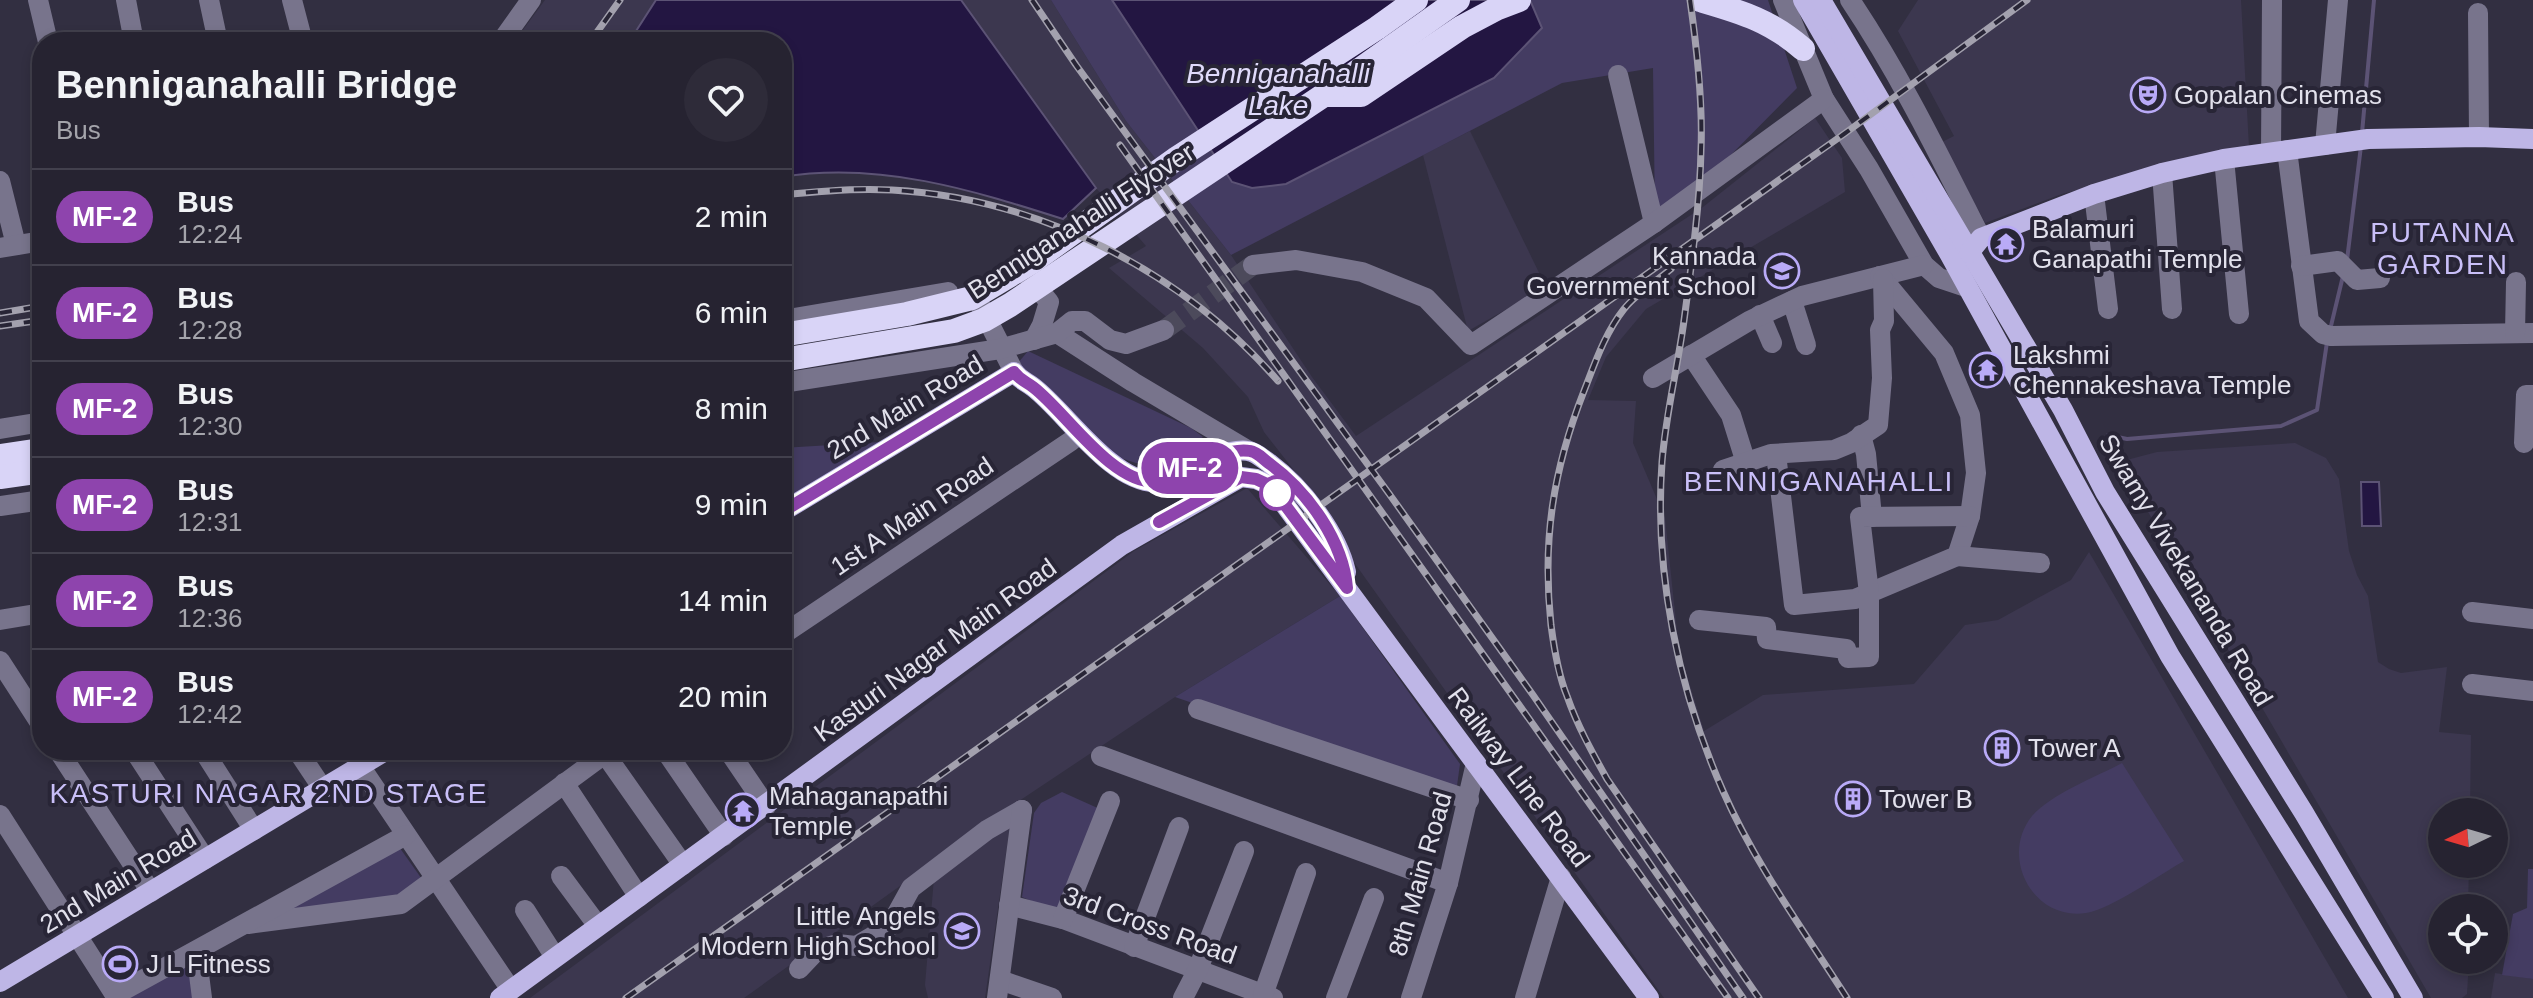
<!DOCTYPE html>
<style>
:root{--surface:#262331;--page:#2e2b39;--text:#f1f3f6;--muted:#a4a4ab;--line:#42404d}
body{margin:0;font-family:Arial,sans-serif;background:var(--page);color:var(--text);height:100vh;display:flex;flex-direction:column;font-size:30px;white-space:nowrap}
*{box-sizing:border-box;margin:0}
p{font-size:26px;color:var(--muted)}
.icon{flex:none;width:44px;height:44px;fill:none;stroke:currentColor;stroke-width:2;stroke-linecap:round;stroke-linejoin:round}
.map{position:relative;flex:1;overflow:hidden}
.drawer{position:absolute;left:32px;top:32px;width:760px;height:728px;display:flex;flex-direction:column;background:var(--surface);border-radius:32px;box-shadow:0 4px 12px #0003,0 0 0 2px var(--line)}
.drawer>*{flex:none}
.badge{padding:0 16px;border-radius:26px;font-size:28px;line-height:52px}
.needle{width:52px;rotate:265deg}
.controls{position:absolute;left:2428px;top:798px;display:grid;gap:16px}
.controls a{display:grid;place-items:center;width:80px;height:80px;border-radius:50%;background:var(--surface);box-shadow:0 4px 12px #0003,0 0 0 2px var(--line);font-size:40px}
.map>.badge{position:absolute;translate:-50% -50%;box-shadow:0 0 0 4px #fff}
.round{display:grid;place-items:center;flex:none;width:84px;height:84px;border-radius:42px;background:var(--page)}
.head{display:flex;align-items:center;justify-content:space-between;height:136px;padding:0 24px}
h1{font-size:38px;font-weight:600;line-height:60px}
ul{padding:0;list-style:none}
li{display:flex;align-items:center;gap:24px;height:96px;padding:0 24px;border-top:2px solid var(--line)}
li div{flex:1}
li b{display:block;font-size:30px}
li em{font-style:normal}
li .badge{min-width:88px;font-weight:700;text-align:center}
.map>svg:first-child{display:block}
.built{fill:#3c374f}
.green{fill:#443c62}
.water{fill:#231642;stroke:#5c5375;stroke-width:2}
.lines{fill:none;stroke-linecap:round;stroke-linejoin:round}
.stream{stroke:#5c5375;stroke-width:4}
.minor-tunnel{stroke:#4c4a5b;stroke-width:20;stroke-dasharray:20 10;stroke-linecap:butt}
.minor{stroke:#78748c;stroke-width:20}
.major{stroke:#beb6e6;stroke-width:20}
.highway{stroke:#d9d4f7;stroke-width:24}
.rail-casing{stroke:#a3a1ae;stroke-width:7}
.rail{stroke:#282536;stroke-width:4;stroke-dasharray:12;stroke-linecap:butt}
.line-casing{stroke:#fff;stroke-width:18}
.line{stroke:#8e44ad;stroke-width:12}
.stop-dot{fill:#fff;stroke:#8e44ad;stroke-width:4}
.labels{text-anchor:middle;stroke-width:8;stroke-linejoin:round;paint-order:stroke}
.poi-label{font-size:26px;fill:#e2e1ec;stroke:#282536;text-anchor:start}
.street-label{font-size:26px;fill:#e2e1ec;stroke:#282536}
.water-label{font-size:28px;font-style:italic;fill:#e0dbfb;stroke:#282536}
.neighbourhood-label{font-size:28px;letter-spacing:2px;fill:#c9bff8;stroke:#282536}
</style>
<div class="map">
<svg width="2533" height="998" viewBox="0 0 2533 998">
<rect width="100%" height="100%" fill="#322f41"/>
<g class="built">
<path d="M545,0H656L629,42H514Z"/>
<path d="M961,0H1051L1126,121L1231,255L1312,377L1356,436L1703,207L1815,118L1842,158L1845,192L1646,309L1606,357L1588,400L1636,401L1633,443L1665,518L1679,650L1704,731L1763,695L1914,684L1965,625L1998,620L2071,580L2089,552L2348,998H1664L1351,558L1311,492L1264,432L1248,397L1203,348L1109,268L1146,246L1096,188Z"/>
<path d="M1918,0H2241L2249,147L2062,194L1985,223L1942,142L1954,136L1898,31Z"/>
<path d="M1470,131L1546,287L1468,331L1423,155Z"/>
<path d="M2295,443L2326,458L2339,479L2349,551L2357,575L2368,596L2378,662L2389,669L2401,673L2447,667L2439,732L2471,735L2470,812H2442V864H2469L2468,908H2442V960H2469L2467,994L2462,998H2431L2119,462L2157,452Z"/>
<path d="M1247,488L1340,596L1175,697L1013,805L744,998H530L1134,551Z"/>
<path d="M1011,819L985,998H928L925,985L934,878Z"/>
<path d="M2495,973L2533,979V998H2491Z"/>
</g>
<g class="green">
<path d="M1051,0H1112L1232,182L1530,0H1768L1797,88L1713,173L1655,215L1653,68L1562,83L1231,255L1126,121Z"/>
<path d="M1028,351L1191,428L1203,437L1164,462L1136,463L1108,454L1018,363Z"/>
<path d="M880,442L782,506V448Z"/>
<path d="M1340,596L1460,764L1456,793L1175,697Z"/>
<path d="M2122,763L2184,861C2159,875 2111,909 2086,913C2033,921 1999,857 2032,816C2051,794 2096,777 2122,763Z"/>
<path d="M1062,792L1102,810L1062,914L1022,897L1034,813L1041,803Z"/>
<path d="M397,844L424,882L399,899L288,909Z"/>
<path d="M2528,869H2533V979L2502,975L2513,914L2527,908Z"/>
<path d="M191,962L195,998H129Z"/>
</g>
<g class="water">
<path d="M656,0H961L1096,188L1063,219C972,190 879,161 782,177V42H629Z"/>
<path d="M1112,0H1530L1542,28L1494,78L1286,184L1252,188L1232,182Z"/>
<path d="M2361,482H2379L2381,526H2362Z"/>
</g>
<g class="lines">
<g class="stream">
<path d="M2362,133L2374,0"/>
<path d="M2347,260L2361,146"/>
<path d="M2330,330L2343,276"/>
<path d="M2108,435L2127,439L2281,426L2317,410L2327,342"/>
</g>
<path class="minor-tunnel" d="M1164,330L1253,265"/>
<g class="minor">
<path d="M38,0L48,42"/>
<path d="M126,0L134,42"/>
<path d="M209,0L218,42"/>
<path d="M292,0L303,42"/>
<path d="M1783,0L1824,99L1869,169L1924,265L1939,278L1966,287"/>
<path d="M1850,0C1901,76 1940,157 1981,238"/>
<path d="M2478,13L2479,137"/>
<path d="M501,42L531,0"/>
<path d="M1618,75L1654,223"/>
<path d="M2325,145L2338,0"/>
<path d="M2287,150L2309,321L2323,334L2331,336L2533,333"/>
<path d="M2271,152L2272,0"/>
<path d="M2224,159L2239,314"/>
<path d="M2162,173L2172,309"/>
<path d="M0,181L16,245"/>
<path d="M2094,194L2108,309"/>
<path d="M0,248L42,241"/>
<path d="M1253,265L1296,260L1362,272L1426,298L1471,345L1654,223L1824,99"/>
<path d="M2301,266L2338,261L2357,280L2380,278"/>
<path d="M1027,275L1049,302L1042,325L1034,340"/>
<path d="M1792,301L1806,345"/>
<path d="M980,305L1014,372"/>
<path d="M1760,315L1772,343"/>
<path d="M782,320L948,292"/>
<path d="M1057,333L1133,382L1249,451"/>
<path d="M2515,333L2516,282"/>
<path d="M1691,355L1731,415L1746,463"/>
<path d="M1653,378L1749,321L1802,296L1924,265"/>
<path d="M782,383L1000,349L1057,333L1072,321H1085L1110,340L1126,344L1164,330"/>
<path d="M0,429L42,422"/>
<path d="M1861,435L1866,454L1872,517"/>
<path d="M2524,443L2526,395H2533"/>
<path d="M1776,454L1794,605L1855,599L1957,556L1970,516L1976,473L1970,415L1944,353L1880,276"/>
<path d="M1723,470L1771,454L1834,450L1851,443L1878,425L1882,378L1880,330L1884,321L1883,279"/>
<path d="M0,506L42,500"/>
<path d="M1957,556L2040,563"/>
<path d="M2472,612L2533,619"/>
<path d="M0,620L42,613"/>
<path d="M1699,620L1766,627L1767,639L1846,649L1848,658L1869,657V593L1860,517L1970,516"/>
<path d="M782,635L1071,441"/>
<path d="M0,661L42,726"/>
<path d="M2472,684L2533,691"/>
<path d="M1198,709L1469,800"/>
<path d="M58,750L151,892"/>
<path d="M134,750L205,859"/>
<path d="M203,750L254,830"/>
<path d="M297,750L323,789"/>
<path d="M665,750L724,836"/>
<path d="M728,750L766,806"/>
<path d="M605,754L683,865"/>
<path d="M1101,756L1448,883"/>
<path d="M360,766L511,990"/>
<path d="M564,783L639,897"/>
<path d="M0,815L117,998"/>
<path d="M561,876L598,926"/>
<path d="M1009,905L1063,919L1273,998"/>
<path d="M525,910L555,957"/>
<path d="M1063,919L1110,801"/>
<path d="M248,924L401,904L610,750"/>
<path d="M1134,947L1179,827"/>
<path d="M196,951L202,998"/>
<path d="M799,969L817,950L837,944L856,946L890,926L911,888L987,830L1022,810"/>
<path d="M1000,980L1052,998"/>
<path d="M115,995L406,835"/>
<path d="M1263,995L1306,873"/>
<path d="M997,998L1022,810"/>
<path d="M1183,998L1198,969L1244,851"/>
<path d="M1336,998L1374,898"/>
<path d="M1411,998L1448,883L1476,763"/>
<path d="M1525,998L1561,877"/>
</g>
<g class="major">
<path d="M1803,0L1950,255L2170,656L2384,998"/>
<path d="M1821,0L2063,410L2105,492L2304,813L2413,998"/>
<path d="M1969,253L1981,238L2094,194L2162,173L2224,159L2368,139L2479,137L2533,139"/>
<path d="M782,512L1014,372C1020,380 1025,381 1033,387C1065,411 1111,482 1155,482C1178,473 1224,447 1248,451C1256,452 1263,459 1269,463C1302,488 1337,532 1346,572"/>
<path d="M0,982L387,750"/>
<path d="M500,998L1122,545L1241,477L1256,479L1271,486L1649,998"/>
</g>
<g class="highway">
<path d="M1700,0C1741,12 1770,20 1803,49"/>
<path d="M1324,95H1361L1462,27L1498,8L1519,0"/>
<path d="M782,335L907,314L972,298L1032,262L1177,158L1377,28L1416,0"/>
<path d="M782,360L954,331L984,320L1010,305L1324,95L1458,0"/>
<path d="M0,456L42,450"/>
<path d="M0,477L42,471"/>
</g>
<g class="rail-casing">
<g id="rail">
<path d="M1032,0L1076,65L1390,495L1533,695L1743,998"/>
<path d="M1690,0C1697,49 1703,101 1701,150C1700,202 1692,261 1685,313C1679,362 1666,411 1662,462C1654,573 1678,689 1723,791C1755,864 1804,931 1847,998"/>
<path d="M590,42L620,0"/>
<path d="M1120,145L1728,998"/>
<path d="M782,195C818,191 856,188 892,190C1038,198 1182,271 1278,381"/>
<path d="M1671,269C1656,281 1636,294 1624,309C1605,333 1595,363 1584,391C1553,470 1542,540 1551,625C1554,648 1558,674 1567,696C1577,725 1592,752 1607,779L1759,998"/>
<path d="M0,313L42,306"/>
<path d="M0,326L42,320"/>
<path d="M626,998L1844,134L2027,0"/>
</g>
</g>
<use href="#rail" class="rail"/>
</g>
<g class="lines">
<g class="line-casing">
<path id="line" d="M782,512L1014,372C1020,380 1025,381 1033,387C1065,411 1110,482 1155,482C1178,473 1226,446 1250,451C1258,452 1264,460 1270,464C1308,492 1343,541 1347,588L1271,486L1256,479L1241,477L1159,522"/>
</g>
<use href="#line" class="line"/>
</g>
<defs>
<g id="theatre-ring" transform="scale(1.8)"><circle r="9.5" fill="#282536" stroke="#b9aaf7" stroke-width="1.5"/><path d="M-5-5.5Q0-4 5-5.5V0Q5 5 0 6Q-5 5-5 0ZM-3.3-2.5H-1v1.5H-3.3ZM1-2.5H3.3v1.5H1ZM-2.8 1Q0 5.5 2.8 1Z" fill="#b9aaf7"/></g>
<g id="temple-ring" transform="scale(1.8)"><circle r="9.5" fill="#282536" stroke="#b9aaf7" stroke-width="1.5"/><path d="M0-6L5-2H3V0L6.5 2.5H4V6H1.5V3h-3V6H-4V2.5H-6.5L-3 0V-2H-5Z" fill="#b9aaf7"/></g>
<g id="school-ring" transform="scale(1.8)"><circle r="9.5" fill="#282536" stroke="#b9aaf7" stroke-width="1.5"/><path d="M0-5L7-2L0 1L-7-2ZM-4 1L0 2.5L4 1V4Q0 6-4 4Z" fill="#b9aaf7"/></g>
<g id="building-ring" transform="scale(1.8)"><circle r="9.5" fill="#282536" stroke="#b9aaf7" stroke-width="1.5"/><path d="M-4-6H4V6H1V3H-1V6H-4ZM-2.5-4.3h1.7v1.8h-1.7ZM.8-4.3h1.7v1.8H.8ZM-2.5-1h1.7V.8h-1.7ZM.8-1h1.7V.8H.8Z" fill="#b9aaf7"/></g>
<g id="stadium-ring" transform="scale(1.8)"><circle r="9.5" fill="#282536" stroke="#b9aaf7" stroke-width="1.5"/><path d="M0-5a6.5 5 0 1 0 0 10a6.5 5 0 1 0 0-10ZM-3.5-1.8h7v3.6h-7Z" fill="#b9aaf7"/></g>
</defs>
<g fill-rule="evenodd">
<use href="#theatre-ring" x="2148" y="95"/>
<use href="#temple-ring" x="2006" y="244"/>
<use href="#school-ring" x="1782" y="271"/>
<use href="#temple-ring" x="1987" y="370"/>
<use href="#building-ring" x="2002" y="748"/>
<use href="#building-ring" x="1853" y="799"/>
<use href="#temple-ring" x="743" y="811"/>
<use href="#school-ring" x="962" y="931"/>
<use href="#stadium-ring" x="120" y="964"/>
</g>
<circle class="stop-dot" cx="1277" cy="493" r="16"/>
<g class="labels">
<g class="poi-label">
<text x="2174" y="104">Gopalan Cinemas</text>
<text x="2032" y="238">Balamuri<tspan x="2032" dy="30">Ganapathi Temple</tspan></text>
<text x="1756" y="265" text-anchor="end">Kannada<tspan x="1756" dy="30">Government School</tspan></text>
<text x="2013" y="364">Lakshmi<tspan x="2013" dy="30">Chennakeshava Temple</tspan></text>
<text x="2028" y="757">Tower A</text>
<text x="769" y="805">Mahaganapathi<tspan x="769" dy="30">Temple</tspan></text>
<text x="1879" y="808">Tower B</text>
<text x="936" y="925" text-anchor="end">Little Angels<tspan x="936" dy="30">Modern High School</tspan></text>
<text x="146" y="973">J L Fitness</text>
</g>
<g class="street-label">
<text transform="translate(1081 221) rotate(-33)" y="9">Benniganahalli Flyover</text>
<text transform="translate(905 407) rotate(-31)" y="9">2nd Main Road</text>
<text transform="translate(912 516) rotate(-34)" y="9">1st A Main Road</text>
<text transform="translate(2186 570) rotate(59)" y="9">Swamy Vivekananda Road</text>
<text transform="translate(935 650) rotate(-36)" y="9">Kasturi Nagar Main Road</text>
<text transform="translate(1519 777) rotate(53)" y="9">Railway Line Road</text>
<text transform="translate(1420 874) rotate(-74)" y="9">8th Main Road</text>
<text transform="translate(118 881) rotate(-31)" y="9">2nd Main Road</text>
<text transform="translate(1150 925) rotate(20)" y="9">3rd Cross Road</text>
</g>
<g class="water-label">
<text x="1278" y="83">Benniganahalli<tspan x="1278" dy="32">Lake</tspan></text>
</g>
<g class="neighbourhood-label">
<text x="2443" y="242">PUTANNA<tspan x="2443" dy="32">GARDEN</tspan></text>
<text x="1819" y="491">BENNIGANAHALLI</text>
<text x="269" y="803">KASTURI NAGAR 2ND STAGE</text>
</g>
</g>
</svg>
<div class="controls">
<a><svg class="needle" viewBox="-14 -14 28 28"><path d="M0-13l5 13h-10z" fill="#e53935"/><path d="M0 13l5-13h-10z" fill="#a4a4ab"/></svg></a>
<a><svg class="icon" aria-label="locate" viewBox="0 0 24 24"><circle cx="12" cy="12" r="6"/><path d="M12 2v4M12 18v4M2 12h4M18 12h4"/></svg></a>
</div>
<b class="badge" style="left:1190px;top:468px;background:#8e44ad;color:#fff">MF-2</b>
<section class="drawer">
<div class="head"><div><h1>Benniganahalli Bridge</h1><p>Bus</p></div><a class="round"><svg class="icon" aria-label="heart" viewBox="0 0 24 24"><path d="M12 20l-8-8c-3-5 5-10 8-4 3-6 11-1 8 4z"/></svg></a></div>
<ul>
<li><span class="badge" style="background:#8e44ad;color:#fff">MF-2</span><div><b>Bus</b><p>12:24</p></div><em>2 min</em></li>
<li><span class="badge" style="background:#8e44ad;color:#fff">MF-2</span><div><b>Bus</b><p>12:28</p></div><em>6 min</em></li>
<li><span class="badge" style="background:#8e44ad;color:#fff">MF-2</span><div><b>Bus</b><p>12:30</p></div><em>8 min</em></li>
<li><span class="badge" style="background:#8e44ad;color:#fff">MF-2</span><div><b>Bus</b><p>12:31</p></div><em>9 min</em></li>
<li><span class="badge" style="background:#8e44ad;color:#fff">MF-2</span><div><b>Bus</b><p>12:36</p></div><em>14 min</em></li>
<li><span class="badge" style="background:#8e44ad;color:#fff">MF-2</span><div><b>Bus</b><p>12:42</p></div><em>20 min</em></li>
</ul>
</section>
</div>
